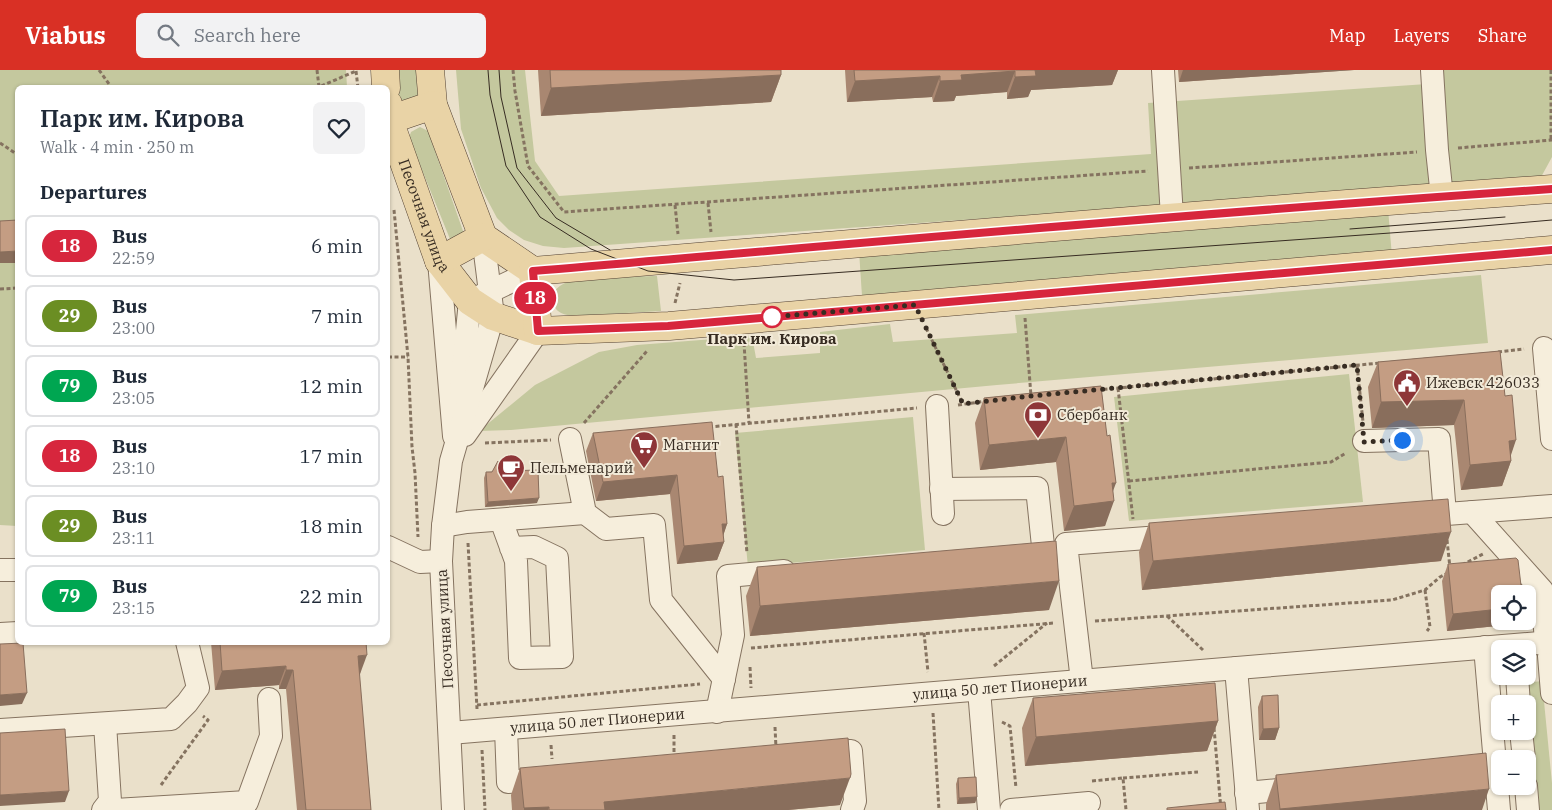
<!DOCTYPE html>
<meta charset="utf-8">
<style>
:root{--surface:#fff;--page:#f2f2f3;--text:#1f2937;--muted:#747a83;--line:#e0e1e3;--accent:#d93025}
body{margin:0;font-family:"IBM Plex Serif",serif;background:var(--page);color:var(--text);height:100vh;display:flex;flex-direction:column;font-size:19px;white-space:nowrap}
*{box-sizing:border-box;margin:0}
p{font-size:16px;color:var(--muted)}
.icon{flex:none;width:28px;height:28px;fill:none;stroke:currentColor;stroke-width:2;stroke-linecap:round;stroke-linejoin:round}
.map{position:relative;flex:1;overflow:hidden}
.sheet{position:absolute;left:15px;top:15px;width:375px;height:560px;display:flex;flex-direction:column;background:var(--surface);border-radius:8px;box-shadow:0 1px 4px #0004}
.sheet>*{flex:none}
.badge{padding:0 10px;border-radius:16px;font-size:18px;line-height:32px}
.tools{position:absolute;left:1491px;top:515px;display:grid;gap:10px}
.tools a{display:grid;place-items:center;width:45px;height:45px;border-radius:8px;background:var(--surface);box-shadow:0 1px 4px #0004;font-size:25px}
.you{position:absolute;width:25px;height:25px;margin:-12px;border:4px solid #fff;border-radius:50%;background:#1a73e8;box-shadow:0 0 0 8px #1a73e833}
.map>.badge{position:absolute;translate:-50% -50%;box-shadow:0 0 0 2px #fff}
h2{padding:0 25px;font-size:19px;line-height:45px}
.round{display:grid;place-items:center;flex:none;width:52px;height:52px;border-radius:8px;background:var(--page)}
.headline{display:flex;align-items:center;justify-content:space-between;height:85px;padding:0 25px}
h1{font-size:24px;font-weight:600;line-height:38px}
ul{padding:0;list-style:none}
li{display:flex;align-items:center;gap:15px;height:62px;margin:0 10px 8px;padding:0 15px;border:2px solid var(--line);border-radius:8px}
li div{flex:1}
li b{display:block;font-size:19px}
li em{font-style:normal}
li .badge{min-width:55px;font-weight:700;text-align:center}
header{display:flex;align-items:center;gap:30px;box-sizing:border-box;height:70px;padding:0 25px;background:var(--accent);color:#fff}
header strong{font-size:24px}
nav{display:flex;gap:28px;margin-inline-start:auto;font-size:18px}
.search{width:350px;height:45px;background:var(--page);display:flex;align-items:center;gap:12px;box-sizing:border-box;padding:0 18px;border-radius:8px;color:var(--muted);font-size:19px}
.map>svg:first-child{display:block}
.green{fill:#c4c89e}
.lines{fill:none;stroke-linecap:round;stroke-linejoin:round}
.minor-casing{stroke:#857360;stroke-width:24}
.major-casing{stroke:#544233;stroke-width:29}
.path{stroke:#857360;stroke-width:3;stroke-dasharray:4 2.5;stroke-linecap:butt}
.minor{stroke:#f6eedc;stroke-width:22}
.major{stroke:#e9d3a6;stroke-width:28}
.tram{stroke:#372c22;stroke-width:1}
.wall{fill:#a98771}
.shaded-wall{fill:#896e5c}
.building{fill:#c49d83;stroke:#896e5c}
.line-casing{stroke:#fff;stroke-width:11}
.line{stroke:#d7263d;stroke-width:8}
.walk{stroke:#372c22;stroke-width:5;stroke-dasharray:0 9}
.stop-dot{fill:#fff;stroke:#d7263d;stroke-width:2.5}
.labels{text-anchor:middle;stroke-width:4;stroke-linejoin:round;paint-order:stroke}
.street-label{font-size:15px;fill:#372c22;stroke:#f2ead8}
.stop-label{font-size:15px;font-weight:bold;fill:#372c22;stroke:#f2ead8}
.poi-label{font-size:15px;fill:#372c22;stroke:#f2ead8;text-anchor:start}
</style>
<header>
<strong>Viabus</strong>
<div class="search"><svg class="icon" aria-label="search" viewBox="0 0 24 24"><circle cx="10" cy="10" r="6"/><path d="M15 15l6 6"/></svg>Search here</div>
<nav><a>Map</a><a>Layers</a><a>Share</a></nav>
</header>
<div class="map">
<svg width="1552" height="740" viewBox="0 0 1552 740">
<rect width="100%" height="100%" fill="#eae0ca"/>
<g class="green">
<path d="M0,0H346L347,17L18,18L17,456L0,455Z"/>
<path d="M393,0H419L422,25L405,33C391,25 394,15 393,0Z"/>
<path d="M456,0H525L535,91L559,126L1151,84L1148,33L1427,14V0H1552V87L1540,109L564,178L543,176L524,170L509,160L497,148L481,118L461,59Z"/>
<path d="M420,57L428,61L463,161V167L454,172L450,169L409,68L411,62Z"/>
<path d="M1388,139L1392,186L862,226L859,181Z"/>
<path d="M1481,205L1488,273L997,315L511,360L479,361L535,315L599,282L637,275L752,266L756,288L820,283V262L890,254L893,272L1017,263L1015,245Z"/>
<path d="M657,206L661,241L573,246C557,244 553,239 552,224C556,219 560,215 567,212C592,204 631,207 657,206Z"/>
<path d="M1349,304L1363,432L1129,451L1114,327Z"/>
<path d="M913,347L925,480L748,497L735,363Z"/>
<path d="M1542,611L1552,713V740H1537L1525,613Z"/>
</g>
<g class="lines">
<g class="minor-casing">
<g id="minor">
<path d="M1163,0L1172,147"/>
<path d="M1432,0L1437,80L1442,127"/>
<path d="M439,191L454,366"/>
<path d="M1544,278L1552,369"/>
<path d="M461,320L470,231L533,201"/>
<path d="M937,336L943,444"/>
<path d="M465,365L538,261"/>
<path d="M570,369L585,443L606,459L654,455L661,530L724,609"/>
<path d="M1364,371L1439,369L1445,444"/>
<path d="M941,419L1037,418L1043,476"/>
<path d="M1472,442L1542,520L1546,572"/>
<path d="M1420,446L1552,436"/>
<path d="M501,450L516,491L520,588L562,587L557,488L534,477L511,478"/>
<path d="M443,456L467,452L585,443"/>
<path d="M388,477L420,492L441,491"/>
<path d="M0,500H18"/>
<path d="M0,564L18,563"/>
<path d="M1485,577L1499,740"/>
<path d="M1549,586L1552,623"/>
<path d="M1236,598L1248,740"/>
<path d="M1517,606L1519,634"/>
<path d="M1082,611L1066,474L1174,466"/>
<path d="M979,620L989,740"/>
<path d="M717,642L733,565L728,506L784,501"/>
<path d="M506,659L508,712L547,709"/>
<path d="M0,660L171,649L187,633L198,618L187,572"/>
<path d="M1521,661L1524,689"/>
<path id="s1" d="M450,663L1552,572"/>
<path d="M820,684L851,681L855,731L852,740"/>
<path d="M1457,701L1495,697"/>
<path d="M1526,716L1528,740"/>
<path d="M1246,723L1300,718"/>
<path d="M103,740L110,731L105,654"/>
<path d="M115,740L247,732L271,666L269,629"/>
<path d="M453,740L441,491L443,456L451,391L493,246L483,167"/>
<path d="M1011,740L1089,733"/>
</g>
</g>
<g class="major-casing">
<g id="major">
<path d="M385,0L386,18"/>
<path d="M430,0L433,35L483,167"/>
<path id="s2" d="M388,34L389,50L439,191L470,231L493,246L538,261L669,256L1552,180"/>
<path d="M389,50L433,35"/>
<path d="M483,167L533,201"/>
<path d="M439,191L483,167"/>
<path d="M533,201C872,172 1212,143 1552,119"/>
<path d="M533,201L538,261"/>
</g>
</g>
<g class="path">
<path d="M99,0L112,18"/>
<path d="M317,0L319,17L356,1"/>
<path d="M513,0L515,21L528,96L564,142L1148,101"/>
<path d="M1551,0V70"/>
<path d="M356,1L358,18"/>
<path d="M0,73L18,85"/>
<path d="M1458,78L1552,70"/>
<path d="M1189,98L1417,82"/>
<path d="M708,133L711,162"/>
<path d="M675,135L678,164"/>
<path d="M394,140L408,287L412,377L415,403L418,467"/>
<path d="M0,219L18,218"/>
<path d="M675,233L680,213"/>
<path d="M1025,248L1031,326"/>
<path d="M926,258L963,334"/>
<path d="M744,273L749,353"/>
<path d="M1498,282L1524,279"/>
<path d="M388,287H408"/>
<path d="M1357,295L1363,352"/>
<path d="M1118,318L1133,449"/>
<path d="M1097,320L1380,293"/>
<path d="M958,335L987,331"/>
<path d="M584,353L647,281"/>
<path d="M736,354L747,483"/>
<path d="M709,357L917,338"/>
<path d="M485,373L551,370"/>
<path d="M1129,411L1331,392L1346,383"/>
<path d="M1447,470L1450,498"/>
<path d="M468,473L477,639"/>
<path d="M1462,495L1483,484"/>
<path d="M1425,520L1430,557L1427,561"/>
<path d="M1167,546L1203,580"/>
<path d="M1095,551L1392,530L1425,520L1440,507L1448,503"/>
<path d="M924,563L928,602"/>
<path d="M751,578L1054,553"/>
<path d="M994,596L1047,553"/>
<path d="M750,597L751,618"/>
<path d="M477,635L700,614"/>
<path d="M933,643L939,740"/>
<path d="M1002,652L1010,656L1016,718"/>
<path d="M775,657L776,678"/>
<path d="M1214,658L1221,740"/>
<path d="M674,665V686"/>
<path d="M551,675L552,689"/>
<path d="M482,680L485,740"/>
<path d="M1123,708L1198,702"/>
<path d="M1092,711L1123,708L1126,740"/>
<path d="M161,715L208,650L203,646"/>
</g>
<use href="#minor" class="minor"/>
<use href="#major" class="major"/>
<g class="tram">
<path d="M488,0L490,25L506,96L540,147L591,179L648,201L734,210L1460,158L1552,150"/>
<path d="M499,0L501,27L517,98L556,148L610,180"/>
<path d="M1350,159L1505,147"/>
</g>
</g>
<g class="wall">
<path d="M538,0H781V5L771,32L541,46Z"/>
<path d="M845,0H1118L1112,15L1031,20L1028,27L1007,29V22L956,26L954,31L933,32L932,27L847,32Z"/>
<path d="M1178,0H1354L1179,12Z"/>
<path d="M1500,281L1511,391L1502,416L1461,420L1454,355L1372,358L1368,317L1378,292Z"/>
<path d="M1101,316L1113,422L1105,456L1064,461L1056,392L980,400L975,353L984,328Z"/>
<path d="M593,363L718,407L727,454L723,466L724,472L717,490L677,494L670,424L596,431L586,381Z"/>
<path d="M505,401L537,433L485,437L484,408L486,402Z"/>
<path d="M1149,453L1441,491L1142,520L1139,482Z"/>
<path d="M1448,494L1517,554L1447,561L1442,511Z"/>
<path d="M757,497L1049,540L750,566L746,526Z"/>
<path d="M211,572H366L360,604H359L371,740H297L286,619H279V615L215,620Z"/>
<path d="M1262,626L1279,658L1275,670H1259L1258,637Z"/>
<path d="M1033,628L1218,651L1207,681L1025,696L1022,658Z"/>
<path d="M520,698L840,735L788,740H512L511,725Z"/>
<path d="M1276,705L1482,740H1266V734Z"/>
<path d="M958,708L977,727L975,733L957,734L956,714Z"/>
</g>
<g class="shaded-wall">
<path d="M1035,0H1118L1112,15L1031,20L1028,27L1007,29L1015,7Z"/>
<path d="M1183,0H1354L1179,12Z"/>
<path d="M1015,1L1007,22L956,26L954,31L933,32L940,11L961,5Z"/>
<path d="M781,5L771,32L541,46L551,18Z"/>
<path d="M940,6L932,27L847,32L855,11Z"/>
<path d="M18,181V193H0V182Z"/>
<path d="M1464,330L1454,355L1372,358L1381,332Z"/>
<path d="M1066,367L1056,392L980,400L989,375Z"/>
<path d="M1516,370L1509,391H1511L1502,416L1461,420L1470,395L1509,371Z"/>
<path d="M677,405L670,424L596,431L603,412Z"/>
<path d="M1112,413H1116L1109,432L1114,431L1105,456L1064,461L1074,436Z"/>
<path d="M539,428L537,433L485,437L488,432Z"/>
<path d="M722,454H727L721,472Z"/>
<path d="M1451,462L1441,491L1142,520L1153,491Z"/>
<path d="M724,472L717,490L677,494L684,476Z"/>
<path d="M1059,511L1049,540L750,566L760,536Z"/>
<path d="M1500,539V551H1518L1517,554L1447,561L1453,544Z"/>
<path d="M367,585L360,604L351,605L358,586Z"/>
<path d="M286,596L279,615L215,620L222,601Z"/>
<path d="M286,600H293L286,619H279Z"/>
<path d="M27,623L22,634L0,636V625Z"/>
<path d="M1218,651L1207,681L1025,696L1036,667Z"/>
<path d="M1279,658L1275,670H1259L1263,659Z"/>
<path d="M850,708L840,735L788,740H601L604,732Z"/>
<path d="M1489,719L1482,740H1279L1280,739Z"/>
<path d="M69,721L65,732L0,736V725Z"/>
<path d="M977,727L975,733L957,734L959,728Z"/>
<path d="M549,737L548,740H524V738Z"/>
</g>
<g class="building">
<path d="M550,0H781V5L551,18Z"/>
<path d="M854,0H1035L1036,6L1015,7V1L961,5L962,10L940,11V6L855,11Z"/>
<path d="M18,150V181L0,182V151Z"/>
<path d="M1500,281L1505,326L1512,325L1516,370L1509,371L1511,391L1470,395L1464,330L1381,332L1378,292Z"/>
<path d="M1101,316L1107,366L1110,365L1116,413H1112L1114,431L1074,436L1066,367L989,375L984,328Z"/>
<path d="M712,352L718,407L723,406L727,454H722L724,472L684,476L677,405L603,412L593,363Z"/>
<path d="M498,391L505,401L538,400L539,428L488,432L486,402H492Z"/>
<path d="M1448,429L1451,462L1153,491L1149,453Z"/>
<path d="M1056,471L1059,511L760,536L757,497Z"/>
<path d="M1516,488L1518,490L1522,524H1500V539L1453,544L1448,494Z"/>
<path d="M220,572H366L367,585L358,586L371,740H306L293,600H286V596L222,601Z"/>
<path d="M23,573L27,623L0,625V574Z"/>
<path d="M1215,613L1218,651L1036,667L1033,628Z"/>
<path d="M1278,625L1279,658L1263,659L1262,626Z"/>
<path d="M65,659L69,721L0,725V663Z"/>
<path d="M848,668L851,704L850,708L604,732L605,740H549V737L524,738L520,698Z"/>
<path d="M1486,683L1489,719L1280,739L1276,705Z"/>
<path d="M976,707L977,727L959,728L958,708Z"/>
<path d="M1225,732L1226,740H1167V738Z"/>
</g>
<g class="lines">
<g class="line-casing">
<path id="line" d="M1552,119C1212,142 873,172 533,201L538,261L668,256L1552,180"/>
</g>
<use href="#line" class="line"/>
<path class="walk" d="M772,247H771L915,235L963,334L1031,326L1357,295L1364,372L1402,370"/>
</g>
<defs>
<g id="civic-pin" transform="scale(1.4375)"><path d="M0 17L-7.5 6A9.5 9.5 0 1 1 7.5 6Z" fill="#8e3638" stroke="#f2ead8"/><path d="M-.6-6.5H3V-4.5H.6V-3L4-1V1h2V6H-6V1h2V-1L-.6-3ZM-1.2 2.5V6h2.4V2.5Z" fill="#fff"/></g>
<g id="bank-pin" transform="scale(1.4375)"><path d="M0 17L-7.5 6A9.5 9.5 0 1 1 7.5 6Z" fill="#8e3638" stroke="#f2ead8"/><path d="M-6-4H6V4H-6ZM0-2.3a2.3 2.3 0 1 0 0 4.6a2.3 2.3 0 1 0 0-4.6Z" fill="#fff"/></g>
<g id="supermarket-pin" transform="scale(1.4375)"><path d="M0 17L-7.5 6A9.5 9.5 0 1 1 7.5 6Z" fill="#8e3638" stroke="#f2ead8"/><path d="M-6-5.5h2.5l.6 2H6L4.5 2H-2.5L-4.4-4H-6ZM-1.5 3.2a1.3 1.3 0 1 0 .1 0ZM3 3.2a1.3 1.3 0 1 0 .1 0Z" fill="#fff"/></g>
<g id="cafe-pin" transform="scale(1.4375)"><path d="M0 17L-7.5 6A9.5 9.5 0 1 1 7.5 6Z" fill="#8e3638" stroke="#f2ead8"/><path d="M-5.5-4.5H6V0H3Q3 3.5 0 3.5H-2.5Q-5.5 3.5-5.5 0ZM3-3.2v2h1.7v-2ZM-6 4.5H4V6H-6Z" fill="#fff"/></g>
</defs>
<g fill-rule="evenodd">
<use href="#civic-pin" x="1407" y="313"/>
<use href="#bank-pin" x="1038" y="345"/>
<use href="#supermarket-pin" x="644" y="375"/>
<use href="#cafe-pin" x="511" y="398"/>
</g>
<circle class="stop-dot" cx="772" cy="247" r="10"/>
<g class="labels">
<g class="street-label">
<text dy="5" stroke="none"><textPath href="#s2" startOffset="118">Песочная улица</textPath></text>
<text transform="translate(445 559) rotate(-93)" y="5">Песочная улица</text>
<text dy="5" stroke="none"><textPath href="#s1" startOffset="552">улица 50 лет Пионерии</textPath></text>
<text dy="5" stroke="none"><textPath href="#s1" startOffset="148">улица 50 лет Пионерии</textPath></text>
</g>
<g class="stop-label">
<text x="772" y="274">Парк им. Кирова</text>
</g>
<g class="poi-label">
<text x="1426" y="318">Ижевск 426033</text>
<text x="1057" y="350">Сбербанк</text>
<text x="663" y="380">Магнит</text>
<text x="530" y="403">Пельменарий</text>
</g>
</g>
</svg>
<div class="tools">
<a><svg class="icon" aria-label="locate" viewBox="0 0 24 24"><circle cx="12" cy="12" r="6"/><path d="M12 2v4M12 18v4M2 12h4M18 12h4"/></svg></a>
<a><svg class="icon" aria-label="layers" viewBox="0 0 24 24"><path d="M12 4l9 5-9 5-9-5zM3 14l9 5 9-5"/></svg></a>
<a>+</a>
<a>−</a>
</div>
<div class="you" style="left:1402px;top:370px"></div>
<b class="badge" style="left:535px;top:228px;background:#d7263d;color:#fff">18</b>
<section class="sheet">
<div class="headline"><div><h1>Парк им. Кирова</h1><p>Walk · 4 min · 250 m</p></div><a class="round"><svg class="icon" aria-label="heart" viewBox="0 0 24 24"><path d="M12 20l-8-8c-3-5 5-10 8-4 3-6 11-1 8 4z"/></svg></a></div>
<h2>Departures</h2>
<ul>
<li><span class="badge" style="background:#d7263d;color:#fff">18</span><div><b>Bus</b><p>22:59</p></div><em>6 min</em></li>
<li><span class="badge" style="background:#6b8e23;color:#fff">29</span><div><b>Bus</b><p>23:00</p></div><em>7 min</em></li>
<li><span class="badge" style="background:#00a651;color:#fff">79</span><div><b>Bus</b><p>23:05</p></div><em>12 min</em></li>
<li><span class="badge" style="background:#d7263d;color:#fff">18</span><div><b>Bus</b><p>23:10</p></div><em>17 min</em></li>
<li><span class="badge" style="background:#6b8e23;color:#fff">29</span><div><b>Bus</b><p>23:11</p></div><em>18 min</em></li>
<li><span class="badge" style="background:#00a651;color:#fff">79</span><div><b>Bus</b><p>23:15</p></div><em>22 min</em></li>
</ul>
</section>
</div>
